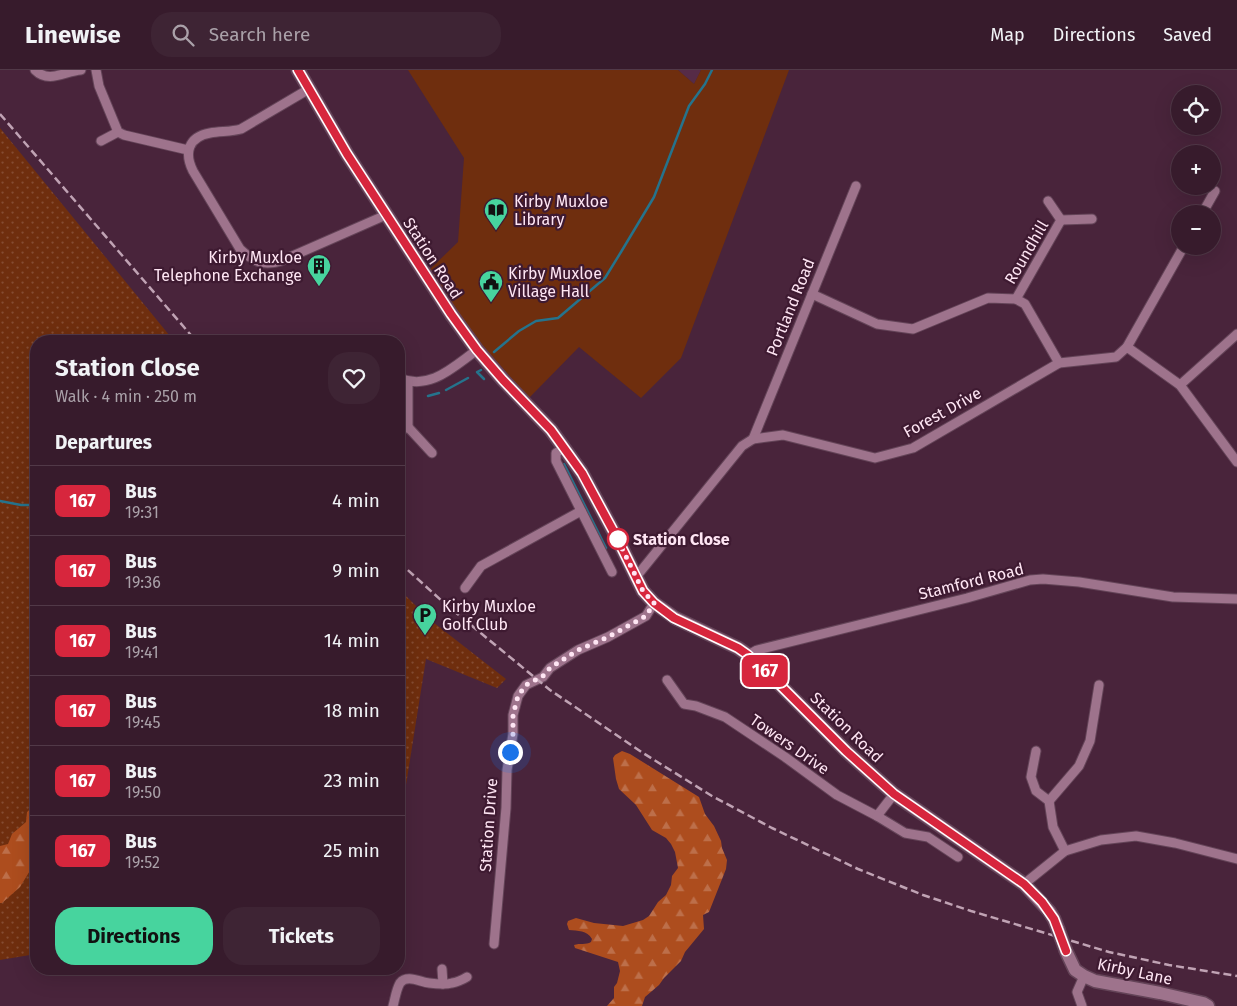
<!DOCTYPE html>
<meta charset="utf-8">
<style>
:root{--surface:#371b2c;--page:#3e2434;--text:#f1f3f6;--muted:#aaa1a9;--line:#513948;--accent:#47d49e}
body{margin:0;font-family:"Fira Sans",sans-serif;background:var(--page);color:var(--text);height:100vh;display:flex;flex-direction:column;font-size:19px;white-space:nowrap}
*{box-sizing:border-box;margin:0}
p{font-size:16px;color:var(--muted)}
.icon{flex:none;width:28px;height:28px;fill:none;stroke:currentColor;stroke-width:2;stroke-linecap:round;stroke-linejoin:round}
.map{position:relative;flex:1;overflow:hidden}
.sheet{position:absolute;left:30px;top:265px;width:375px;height:640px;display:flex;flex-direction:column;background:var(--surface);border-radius:20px;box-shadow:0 5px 20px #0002,0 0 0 1px var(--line)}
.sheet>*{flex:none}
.badge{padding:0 10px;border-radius:8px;font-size:18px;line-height:32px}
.controls{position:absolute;left:1171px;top:15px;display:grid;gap:10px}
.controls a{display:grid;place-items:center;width:50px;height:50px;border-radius:50%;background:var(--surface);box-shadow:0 5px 20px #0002,0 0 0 1px var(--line);font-size:25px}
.you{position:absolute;width:25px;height:25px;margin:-12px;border:4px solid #fff;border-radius:50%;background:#1a73e8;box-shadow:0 0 0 8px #1a73e833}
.map>.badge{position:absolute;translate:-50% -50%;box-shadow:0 0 0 2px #fff}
h2{padding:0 25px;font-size:19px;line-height:45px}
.round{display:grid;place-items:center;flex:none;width:52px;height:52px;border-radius:20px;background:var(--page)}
.headline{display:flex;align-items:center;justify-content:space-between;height:85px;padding:0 25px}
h1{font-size:24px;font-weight:700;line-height:38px}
.primary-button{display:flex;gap:10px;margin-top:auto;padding:10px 25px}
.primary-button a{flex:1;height:58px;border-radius:20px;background:var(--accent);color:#111;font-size:20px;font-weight:700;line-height:58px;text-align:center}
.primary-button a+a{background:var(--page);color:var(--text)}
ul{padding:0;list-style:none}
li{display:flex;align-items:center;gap:15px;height:70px;padding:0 25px;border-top:1px solid var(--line)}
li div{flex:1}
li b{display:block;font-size:19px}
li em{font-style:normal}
li .badge{min-width:55px;font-weight:700;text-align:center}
header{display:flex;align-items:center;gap:30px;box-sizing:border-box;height:70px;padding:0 25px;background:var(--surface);border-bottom:1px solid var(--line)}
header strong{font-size:24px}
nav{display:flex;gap:28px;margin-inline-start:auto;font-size:18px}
.search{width:350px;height:45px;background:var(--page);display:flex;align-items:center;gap:12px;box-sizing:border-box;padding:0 18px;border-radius:20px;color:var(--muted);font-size:19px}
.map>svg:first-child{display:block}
.built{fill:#562b47}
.grass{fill:url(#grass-dots)}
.forest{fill:url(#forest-firs)}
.green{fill:#6f2e0e}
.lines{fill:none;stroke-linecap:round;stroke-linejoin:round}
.stream{stroke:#25738c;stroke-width:2.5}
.street-casing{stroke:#644458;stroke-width:11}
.secondary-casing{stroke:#644458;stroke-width:15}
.street{stroke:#9e738c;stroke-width:9}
.secondary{stroke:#9e738c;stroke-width:12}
.rail{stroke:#c0a3b4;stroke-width:2.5;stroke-dasharray:8 4;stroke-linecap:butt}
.secondary-bridge-casing{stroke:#644458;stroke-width:15;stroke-linecap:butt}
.secondary-bridge{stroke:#9e738c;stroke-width:12}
.line-casing{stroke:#fff;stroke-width:11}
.line{stroke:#d7263d;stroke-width:8}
.walk{stroke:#fee5f3;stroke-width:5;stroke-dasharray:0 9}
.stop-dot{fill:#fff;stroke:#d7263d;stroke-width:2.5}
.labels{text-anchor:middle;stroke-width:4.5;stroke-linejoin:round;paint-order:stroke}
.poi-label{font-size:16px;fill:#fee5f3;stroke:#3e1a31;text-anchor:start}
.street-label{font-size:16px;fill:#fee5f3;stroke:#3e1a31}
.stop-label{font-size:16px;font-weight:bold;fill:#fee5f3;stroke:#3e1a31;text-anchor:start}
</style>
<header>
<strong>Linewise</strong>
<div class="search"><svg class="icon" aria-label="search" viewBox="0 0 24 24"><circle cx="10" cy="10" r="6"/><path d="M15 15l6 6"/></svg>Search here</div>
<nav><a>Map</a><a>Directions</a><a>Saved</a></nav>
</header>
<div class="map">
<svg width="1237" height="936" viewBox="0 0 1237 936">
<defs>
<pattern id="grass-dots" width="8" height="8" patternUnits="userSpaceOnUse" patternTransform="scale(1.25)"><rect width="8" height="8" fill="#6f2e0e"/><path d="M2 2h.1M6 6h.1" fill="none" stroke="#854c32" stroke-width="1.8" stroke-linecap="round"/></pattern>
<pattern id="forest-firs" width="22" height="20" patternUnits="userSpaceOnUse" patternTransform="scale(1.25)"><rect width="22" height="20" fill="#ad4d1e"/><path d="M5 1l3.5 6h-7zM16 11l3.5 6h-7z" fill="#bd6f4a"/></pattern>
</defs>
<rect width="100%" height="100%" fill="#49243b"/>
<path class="built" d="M678,0H701L694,14Z"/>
<g class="grass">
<path d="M0,58L174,271H36V884L0,890Z"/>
<path d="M399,519L429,549L506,609L497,618L426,589L399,759Z"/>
</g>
<g class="forest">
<path d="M622,681L630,684L699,727L705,744L714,756L721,771L722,778L727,790L726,799L709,842L703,845L704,859L685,882L681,891L664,908L659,915L645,927L642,936H607L614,928V917L617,913L620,901L618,892L575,878L574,875C580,873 586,875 591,872L592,869C587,860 578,861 569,860L567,854L568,851L576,848L594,853L623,856L643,850L649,846L658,832L666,825L671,815L672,806L678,798L675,782L671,774L666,768L652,760L636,735L619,719L616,709L613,688L615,685Z"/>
<path d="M36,734V796L31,799L20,817L2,833H0V776L8,774L12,764L26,752L27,742Z"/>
</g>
<path class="green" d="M408,0H678L694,14L701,0H789L681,288L641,328L579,277L529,328L483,276L425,204L458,172L464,88Z"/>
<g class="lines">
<g class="stream">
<path d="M494,282L519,261L536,251L558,248L605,208L621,182L654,127L689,36L705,14L712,0"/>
<path d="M481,300L477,302L484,309"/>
<path d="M446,320L468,308"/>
<path d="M428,326L439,323"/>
<path d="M564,394L606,478"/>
<path d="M0,431L21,435H36"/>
</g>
<g class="street-casing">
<g id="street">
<path d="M35,0C49,14 65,1 81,0"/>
<path d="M96,0L99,16L118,62L124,65L188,80"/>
<path d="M309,19L241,59C231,62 220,61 210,63C188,67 184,83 193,101L240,179C254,192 263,196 281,191L386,145"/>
<path d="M101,71L118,62"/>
<path d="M1202,144L1215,121"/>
<path d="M1061,150L1092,149"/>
<path d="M812,224L877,254L913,259L988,228L1016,229L1025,234L1059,293"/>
<path d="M1016,229L1061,150L1048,131"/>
<path d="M1127,277L1184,176"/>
<path d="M399,308C430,321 453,297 477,280"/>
<path d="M1180,315L1237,264"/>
<path d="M408,357L432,383"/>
<path d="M399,361L408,357V312"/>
<path d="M753,369L856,116"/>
<path d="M564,378L556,383V391L612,502"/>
<path d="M636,507L742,376L753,369L783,365L875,388L913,378L1059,293L1116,287L1127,277L1180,315L1237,392"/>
<path d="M465,518L481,496L581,441"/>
<path d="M748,585L757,580L967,528L1030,510L1043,509L1079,512L1173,527L1237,529"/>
<path d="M667,610L684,634L696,636L725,647L785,687L837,725L877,746L894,724"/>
<path d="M1036,681L1031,707L1036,721L1049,731L1053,757L1065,781"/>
<path d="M1049,731L1079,696L1090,671L1099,615"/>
<path d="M877,746L905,763L928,767L958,787"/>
<path d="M1024,814L1065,781L1101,770L1136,766L1175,773L1237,789"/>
<path d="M494,874L506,738L507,700L513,664V645L518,626L526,615L543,607L550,598L578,580L608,567L646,546L654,533"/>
<path d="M442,899L443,914"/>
<path d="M393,936C395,929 396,920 400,913C407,904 420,912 429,913C436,914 445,915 452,913C458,912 462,910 467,907"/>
<path d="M1082,936L1077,922L1084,906"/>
</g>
</g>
<g class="secondary-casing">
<g id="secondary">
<path d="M298,0L347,84L451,244L477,280L503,310L551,360L582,403L616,466L643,521L654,533L675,548L738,578L748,585L777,612L846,681L894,724L1024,814L1049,841L1054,849L1058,859"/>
<path d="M1066,881L1075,900L1084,906L1095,911L1160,923L1203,933L1208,936"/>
</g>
</g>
<use href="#street" class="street"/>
<use href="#secondary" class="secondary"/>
<g class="rail">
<path d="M0,44L196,271"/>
<path d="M399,492L443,532L550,620L643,683L712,726L772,758L858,799L923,825L971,841L1109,882L1169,895L1237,906"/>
</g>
<g class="secondary-bridge-casing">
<path id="secondary-bridge" d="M1058,859L1066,881"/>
</g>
<use href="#secondary-bridge" class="secondary-bridge"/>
</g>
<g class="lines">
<g class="line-casing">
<path id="line" d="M298,0L347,84L451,244L477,280L503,310L551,360L582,403L616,466L643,521L654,533L674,548L738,578L748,585L777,612L846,681L894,724L1024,814L1042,832L1054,849L1066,881"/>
</g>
<use href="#line" class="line"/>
<path class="walk" d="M510,682L513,664V645L518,626L526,615L543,606L550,598L578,580L608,567L646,546L654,533L643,521L616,466L618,469"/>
</g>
<defs>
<g id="library-pin" transform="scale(1.25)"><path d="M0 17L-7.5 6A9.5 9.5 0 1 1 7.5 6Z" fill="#47d49e" stroke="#3e1a31"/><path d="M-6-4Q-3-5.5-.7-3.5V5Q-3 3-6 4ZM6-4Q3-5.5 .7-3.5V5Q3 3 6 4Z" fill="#111"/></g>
<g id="building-pin" transform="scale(1.25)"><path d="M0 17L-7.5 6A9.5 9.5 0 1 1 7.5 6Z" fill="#47d49e" stroke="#3e1a31"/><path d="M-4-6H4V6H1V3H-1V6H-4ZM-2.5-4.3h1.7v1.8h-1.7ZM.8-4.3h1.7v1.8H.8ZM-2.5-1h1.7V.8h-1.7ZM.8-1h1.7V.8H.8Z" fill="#111"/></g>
<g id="civic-pin" transform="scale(1.25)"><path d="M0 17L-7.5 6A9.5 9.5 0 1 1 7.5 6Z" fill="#47d49e" stroke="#3e1a31"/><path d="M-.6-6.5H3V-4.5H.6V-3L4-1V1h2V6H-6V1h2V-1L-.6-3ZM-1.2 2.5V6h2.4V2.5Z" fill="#111"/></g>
<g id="parking-pin" transform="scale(1.25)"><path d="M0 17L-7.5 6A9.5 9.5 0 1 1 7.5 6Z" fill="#47d49e" stroke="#3e1a31"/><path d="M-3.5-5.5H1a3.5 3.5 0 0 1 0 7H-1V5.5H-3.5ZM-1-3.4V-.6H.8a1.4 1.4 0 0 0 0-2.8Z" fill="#111"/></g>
</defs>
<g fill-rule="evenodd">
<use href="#library-pin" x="496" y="140"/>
<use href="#building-pin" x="319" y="196"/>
<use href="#civic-pin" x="491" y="212"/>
<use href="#parking-pin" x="425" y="545"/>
</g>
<circle class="stop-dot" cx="618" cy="469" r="10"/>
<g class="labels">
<g class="poi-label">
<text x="514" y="137">Kirby Muxloe<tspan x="514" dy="18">Library</tspan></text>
<text x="302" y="193" text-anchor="end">Kirby Muxloe<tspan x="302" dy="18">Telephone Exchange</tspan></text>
<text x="508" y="209">Kirby Muxloe<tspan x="508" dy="18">Village Hall</tspan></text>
<text x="442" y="542">Kirby Muxloe<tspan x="442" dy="18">Golf Club</tspan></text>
</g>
<g class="street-label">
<text transform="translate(1026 182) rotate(-60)" y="6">Roundhill</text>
<text transform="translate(433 188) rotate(57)" y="6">Station Road</text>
<text transform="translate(790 237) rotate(-68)" y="6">Portland Road</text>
<text transform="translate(942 342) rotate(-29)" y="6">Forest Drive</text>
<text transform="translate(971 511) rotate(-14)" y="6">Stamford Road</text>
<text transform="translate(847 657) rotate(44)" y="6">Station Road</text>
<text transform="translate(790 674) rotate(35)" y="6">Towers Drive</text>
<text transform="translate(488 755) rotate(-86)" y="6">Station Drive</text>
<text transform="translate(1135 901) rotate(12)" y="6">Kirby Lane</text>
</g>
<g class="stop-label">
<text x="633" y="475">Station Close</text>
</g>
</g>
</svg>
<div class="controls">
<a><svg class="icon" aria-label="locate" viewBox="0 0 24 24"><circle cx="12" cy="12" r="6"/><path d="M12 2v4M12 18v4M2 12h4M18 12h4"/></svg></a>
<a>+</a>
<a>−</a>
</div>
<div class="you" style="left:510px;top:682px"></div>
<b class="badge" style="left:765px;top:601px;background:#d7263d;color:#fff">167</b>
<section class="sheet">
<div class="headline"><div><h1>Station Close</h1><p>Walk · 4 min · 250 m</p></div><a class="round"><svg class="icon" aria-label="heart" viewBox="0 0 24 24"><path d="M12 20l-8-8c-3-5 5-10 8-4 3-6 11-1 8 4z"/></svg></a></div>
<h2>Departures</h2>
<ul>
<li><span class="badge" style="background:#d7263d;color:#fff">167</span><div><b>Bus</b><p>19:31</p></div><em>4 min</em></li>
<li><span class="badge" style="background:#d7263d;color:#fff">167</span><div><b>Bus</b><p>19:36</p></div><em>9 min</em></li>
<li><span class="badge" style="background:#d7263d;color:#fff">167</span><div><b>Bus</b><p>19:41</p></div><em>14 min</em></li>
<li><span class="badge" style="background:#d7263d;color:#fff">167</span><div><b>Bus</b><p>19:45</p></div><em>18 min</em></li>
<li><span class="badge" style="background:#d7263d;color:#fff">167</span><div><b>Bus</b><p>19:50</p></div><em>23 min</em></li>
<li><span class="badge" style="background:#d7263d;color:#fff">167</span><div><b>Bus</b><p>19:52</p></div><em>25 min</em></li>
</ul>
<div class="primary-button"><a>Directions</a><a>Tickets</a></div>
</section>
</div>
